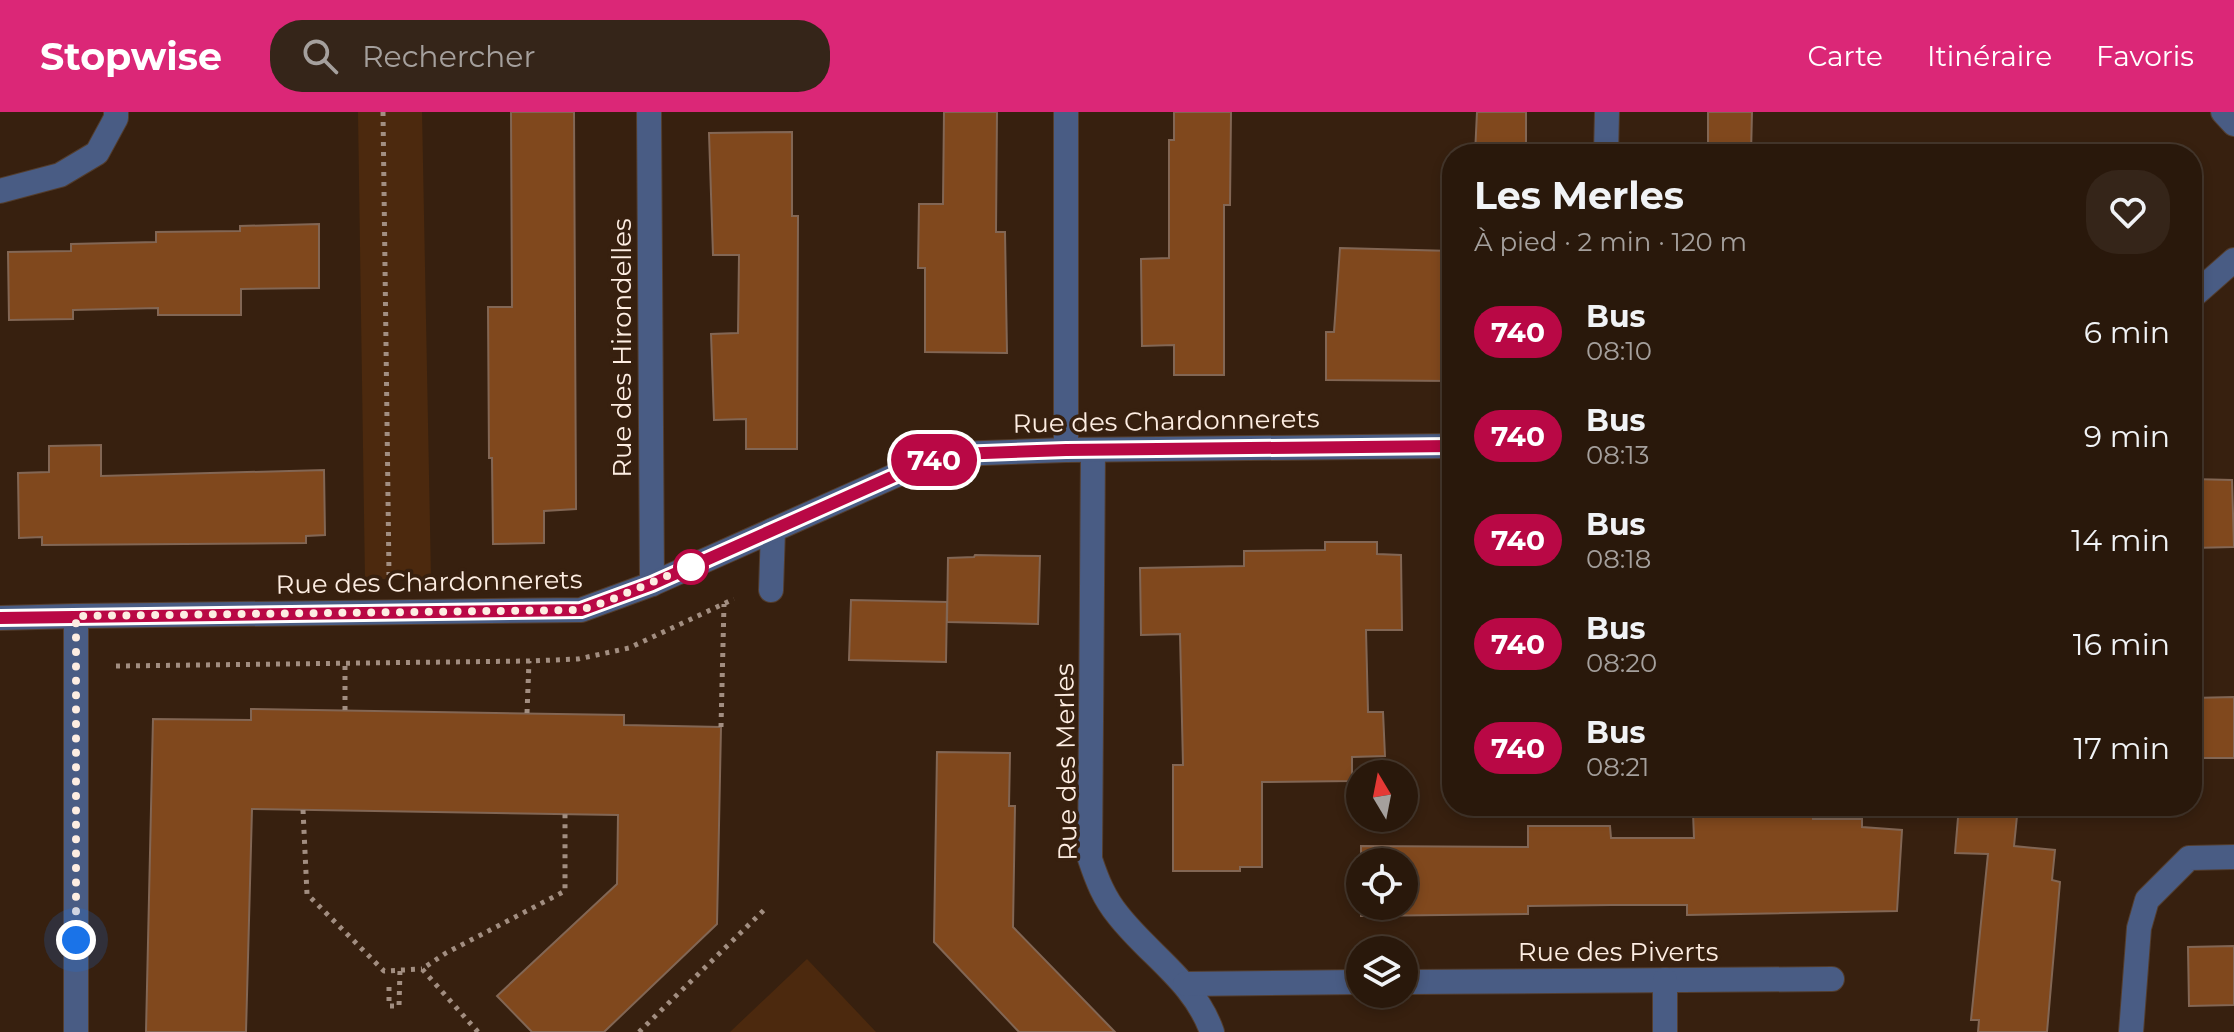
<!DOCTYPE html>
<html lang="fr">
<meta charset="utf-8">
<style>
:root{--surface:#29180b;--page:#352519;--text:#f1f3f6;--muted:#a5a09d;--line:#45372c;--accent:#db2777}
body{margin:0;font-family:Montserrat,sans-serif;background:var(--page);color:var(--text);height:100vh;display:flex;flex-direction:column;font-size:30px;white-space:nowrap}
*{box-sizing:border-box;margin:0}
p{font-size:26px;color:var(--muted)}
.icon{flex:none;width:44px;height:44px;fill:none;stroke:currentColor;stroke-width:2;stroke-linecap:round;stroke-linejoin:round}
.map{position:relative;flex:1;overflow:hidden}
.drawer{position:absolute;left:1442px;top:32px;width:760px;height:672px;display:flex;flex-direction:column;background:var(--surface);border-radius:32px;box-shadow:0 4px 12px #0003,0 0 0 2px var(--line)}
.drawer>*{flex:none}
.badge{padding:0 16px;border-radius:26px;font-size:28px;line-height:52px}
.needle{width:52px;rotate:350deg}
.fabs{position:absolute;left:1346px;top:648px;display:grid;gap:16px}
.fabs a{display:grid;place-items:center;width:72px;height:72px;border-radius:50%;background:var(--surface);box-shadow:0 4px 12px #0003,0 0 0 2px var(--line);font-size:40px}
.you{position:absolute;width:40px;height:40px;margin:-20px;border:6px solid #fff;border-radius:50%;background:#1a73e8;box-shadow:0 0 0 12px #1a73e833}
.map>.badge{position:absolute;translate:-50% -50%;box-shadow:0 0 0 4px #fff}
.round{display:grid;place-items:center;flex:none;width:84px;height:84px;border-radius:32px;background:var(--page)}
.summary{display:flex;align-items:center;justify-content:space-between;height:136px;padding:0 32px}
h1{font-size:38px;font-weight:700;line-height:60px}
ul{padding:0;list-style:none}
li{display:flex;align-items:center;gap:24px;height:104px;padding:0 32px}
li div{flex:1}
li b{display:block;font-size:30px}
li em{font-style:normal}
li .badge{min-width:88px;font-weight:700;text-align:center}
header{display:flex;align-items:center;gap:48px;box-sizing:border-box;height:112px;padding:0 40px;background:var(--accent);color:#fff}
header strong{font-size:38px}
nav{display:flex;gap:44px;margin-inline-start:auto;font-size:28px}
.search{width:560px;height:72px;background:var(--page);display:flex;align-items:center;gap:20px;box-sizing:border-box;padding:0 28px;border-radius:32px;color:var(--muted);font-size:30px}
.map>svg:first-child{display:block}
.green{fill:#4c290e}
.building{fill:#80481d;stroke:#826654;stroke-width:2}
.lines{fill:none;stroke-linecap:round;stroke-linejoin:round}
.minor-casing{stroke:#533d2d;stroke-width:26}
.path{stroke:#a28e81;stroke-width:5;stroke-dasharray:4 6;stroke-linecap:butt}
.minor{stroke:#495c84;stroke-width:24}
.line-casing{stroke:#fff;stroke-width:18}
.line{stroke:#b90845;stroke-width:12}
.walk{stroke:#fdede2;stroke-width:8;stroke-dasharray:0 14.4}
.stop-dot{fill:#fff;stroke:#b90845;stroke-width:4}
.labels{text-anchor:middle;stroke-width:7;stroke-linejoin:round;paint-order:stroke}
.street-label{font-size:26px;fill:#fdede2;stroke:#37200f}
</style>
<header>
<strong>Stopwise</strong>
<div class="search"><svg class="icon" aria-label="search" viewBox="0 0 24 24"><circle cx="10" cy="10" r="6"/><path d="M15 15l6 6"/></svg>Rechercher</div>
<nav><a>Carte</a><a>Itinéraire</a><a>Favoris</a></nav>
</header>
<div class="map">
<svg width="2234" height="920" viewBox="0 0 2234 920">
<rect width="100%" height="100%" fill="#37200f"/>
<g class="green">
<path d="M358,0H422L431,467H365Z"/>
<path d="M807,847L876,920H730Z"/>
</g>
<g class="building">
<path d="M511,0H574L576,397L544,399V431L493,432L492,346H489L488,195H512Z"/>
<path d="M944,0H997L996,120H1005L1007,241L925,240V156H918L919,92H943Z"/>
<path d="M1174,0H1231L1230,93H1224V263H1174V233L1142,234L1141,147L1169,146V28H1174Z"/>
<path d="M1477,0H1526V42H1475Z"/>
<path d="M1708,0H1752L1751,42H1708Z"/>
<path d="M792,20V104H798L797,337H746V307L714,308L711,222L738,221L739,143H713L709,21Z"/>
<path d="M319,112V176L241,177V203H158V196L73,198V207L9,208L8,140L71,139V132L156,130V120L240,119V114Z"/>
<path d="M1340,136L1452,139V269L1326,268V220H1334Z"/>
<path d="M101,333V364L324,358L325,423L306,424V431L42,433V425L19,426L18,361L49,360V334Z"/>
<path d="M2192,367L2232,368L2234,435L2192,436Z"/>
<path d="M1325,430H1377V442L1401,443L1402,518H1366L1368,600H1383L1385,644L1352,645V669L1262,670V755H1240V759H1173V653H1183L1180,522L1141,523L1140,456L1244,454V439L1325,438Z"/>
<path d="M975,443L1040,444L1038,512L947,510L948,446L974,445Z"/>
<path d="M851,488L947,490L946,550L849,548Z"/>
<path d="M2234,585V646H2192V586Z"/>
<path d="M251,597L624,603V613L721,615L717,812L604,920H532L497,884L617,772L618,703L252,697L246,920H146L153,607L251,608Z"/>
<path d="M937,640L1010,641L1009,694H1015L1013,815L1115,920H1019L934,830Z"/>
<path d="M1959,694H2018L2014,734L2055,738L2052,768L2060,770L2047,920H1978L1979,908H1971L1988,742L1955,741Z"/>
<path d="M1813,700V707H1862V715L1902,718L1897,799L1687,803V793H1611L1528,794V802L1361,804V794H1404V750H1361V734L1528,735V714H1610L1611,726H1694L1693,701Z"/>
<path d="M2234,834V893L2189,894L2188,835Z"/>
</g>
<g class="lines">
<g class="minor-casing">
<g id="minor">
<path d="M649,0L652,472"/>
<path d="M2223,0L2234,12"/>
<path d="M1606,42L1607,0"/>
<path d="M0,79L60,63L97,41L116,6V0"/>
<path d="M2192,185L2234,148"/>
<path d="M1066,338V0"/>
<path d="M1093,338L1090,747C1097,768 1104,786 1118,803C1150,844 1194,869 1212,920"/>
<path d="M771,478L773,418"/>
<path d="M0,506L76,504L581,498L652,472L903,360L957,342L1066,338L1452,334"/>
<path d="M1404,870L1832,867"/>
<path d="M1185,872L1360,870"/>
<path d="M76,920V504"/>
<path d="M1665,920V868"/>
<path d="M2131,920L2139,816L2147,788L2189,746L2234,745"/>
</g>
</g>
<g class="path">
<path d="M383,0L389,463"/>
<path d="M116,554L529,549L578,547L629,536L734,487"/>
<path d="M345,598V551"/>
<path d="M527,601L529,549"/>
<path d="M721,615L724,492"/>
<path d="M303,698L307,782L384,859L422,857"/>
<path d="M389,875V894H399L400,858"/>
<path d="M478,920L422,857L446,841L565,779V702"/>
<path d="M639,920L767,795"/>
</g>
<use href="#minor" class="minor"/>
</g>
<g class="lines">
<g class="line-casing">
<path id="line" d="M0,506L581,498L652,472L903,360L957,342L1066,338L1452,334"/>
</g>
<use href="#line" class="line"/>
<path class="walk" d="M76,828V504L581,498L608,489L700,450L691,455"/>
</g>
<circle class="stop-dot" cx="691" cy="455" r="16"/>
<g class="labels">
<g class="street-label">
<text transform="translate(622 236) rotate(-90)" y="9">Rue des Hirondelles</text>
<text transform="translate(1166 309) rotate(-1)" y="9">Rue des Chardonnerets</text>
<text transform="translate(429 470) rotate(-1)" y="9">Rue des Chardonnerets</text>
<text transform="translate(1066 650) rotate(-91)" y="9">Rue des Merles</text>
<text x="1618" y="849">Rue des Piverts</text>
</g>
</g>
</svg>
<div class="fabs">
<a><svg class="needle" viewBox="-14 -14 28 28"><path d="M0-13l5 13h-10z" fill="#e53935"/><path d="M0 13l5-13h-10z" fill="#a5a09d"/></svg></a>
<a><svg class="icon" aria-label="locate" viewBox="0 0 24 24"><circle cx="12" cy="12" r="6"/><path d="M12 2v4M12 18v4M2 12h4M18 12h4"/></svg></a>
<a><svg class="icon" aria-label="layers" viewBox="0 0 24 24"><path d="M12 4l9 5-9 5-9-5zM3 14l9 5 9-5"/></svg></a>
</div>
<div class="you" style="left:76px;top:828px"></div>
<b class="badge" style="left:934px;top:348px;background:#b90845;color:#fff">740</b>
<section class="drawer">
<div class="summary"><div><h1>Les Merles</h1><p>À pied · 2 min · 120 m</p></div><a class="round"><svg class="icon" aria-label="heart" viewBox="0 0 24 24"><path d="M12 20l-8-8c-3-5 5-10 8-4 3-6 11-1 8 4z"/></svg></a></div>
<ul>
<li><span class="badge" style="background:#b90845;color:#fff">740</span><div><b>Bus</b><p>08:10</p></div><em>6 min</em></li>
<li><span class="badge" style="background:#b90845;color:#fff">740</span><div><b>Bus</b><p>08:13</p></div><em>9 min</em></li>
<li><span class="badge" style="background:#b90845;color:#fff">740</span><div><b>Bus</b><p>08:18</p></div><em>14 min</em></li>
<li><span class="badge" style="background:#b90845;color:#fff">740</span><div><b>Bus</b><p>08:20</p></div><em>16 min</em></li>
<li><span class="badge" style="background:#b90845;color:#fff">740</span><div><b>Bus</b><p>08:21</p></div><em>17 min</em></li>
</ul>
</section>
</div>
